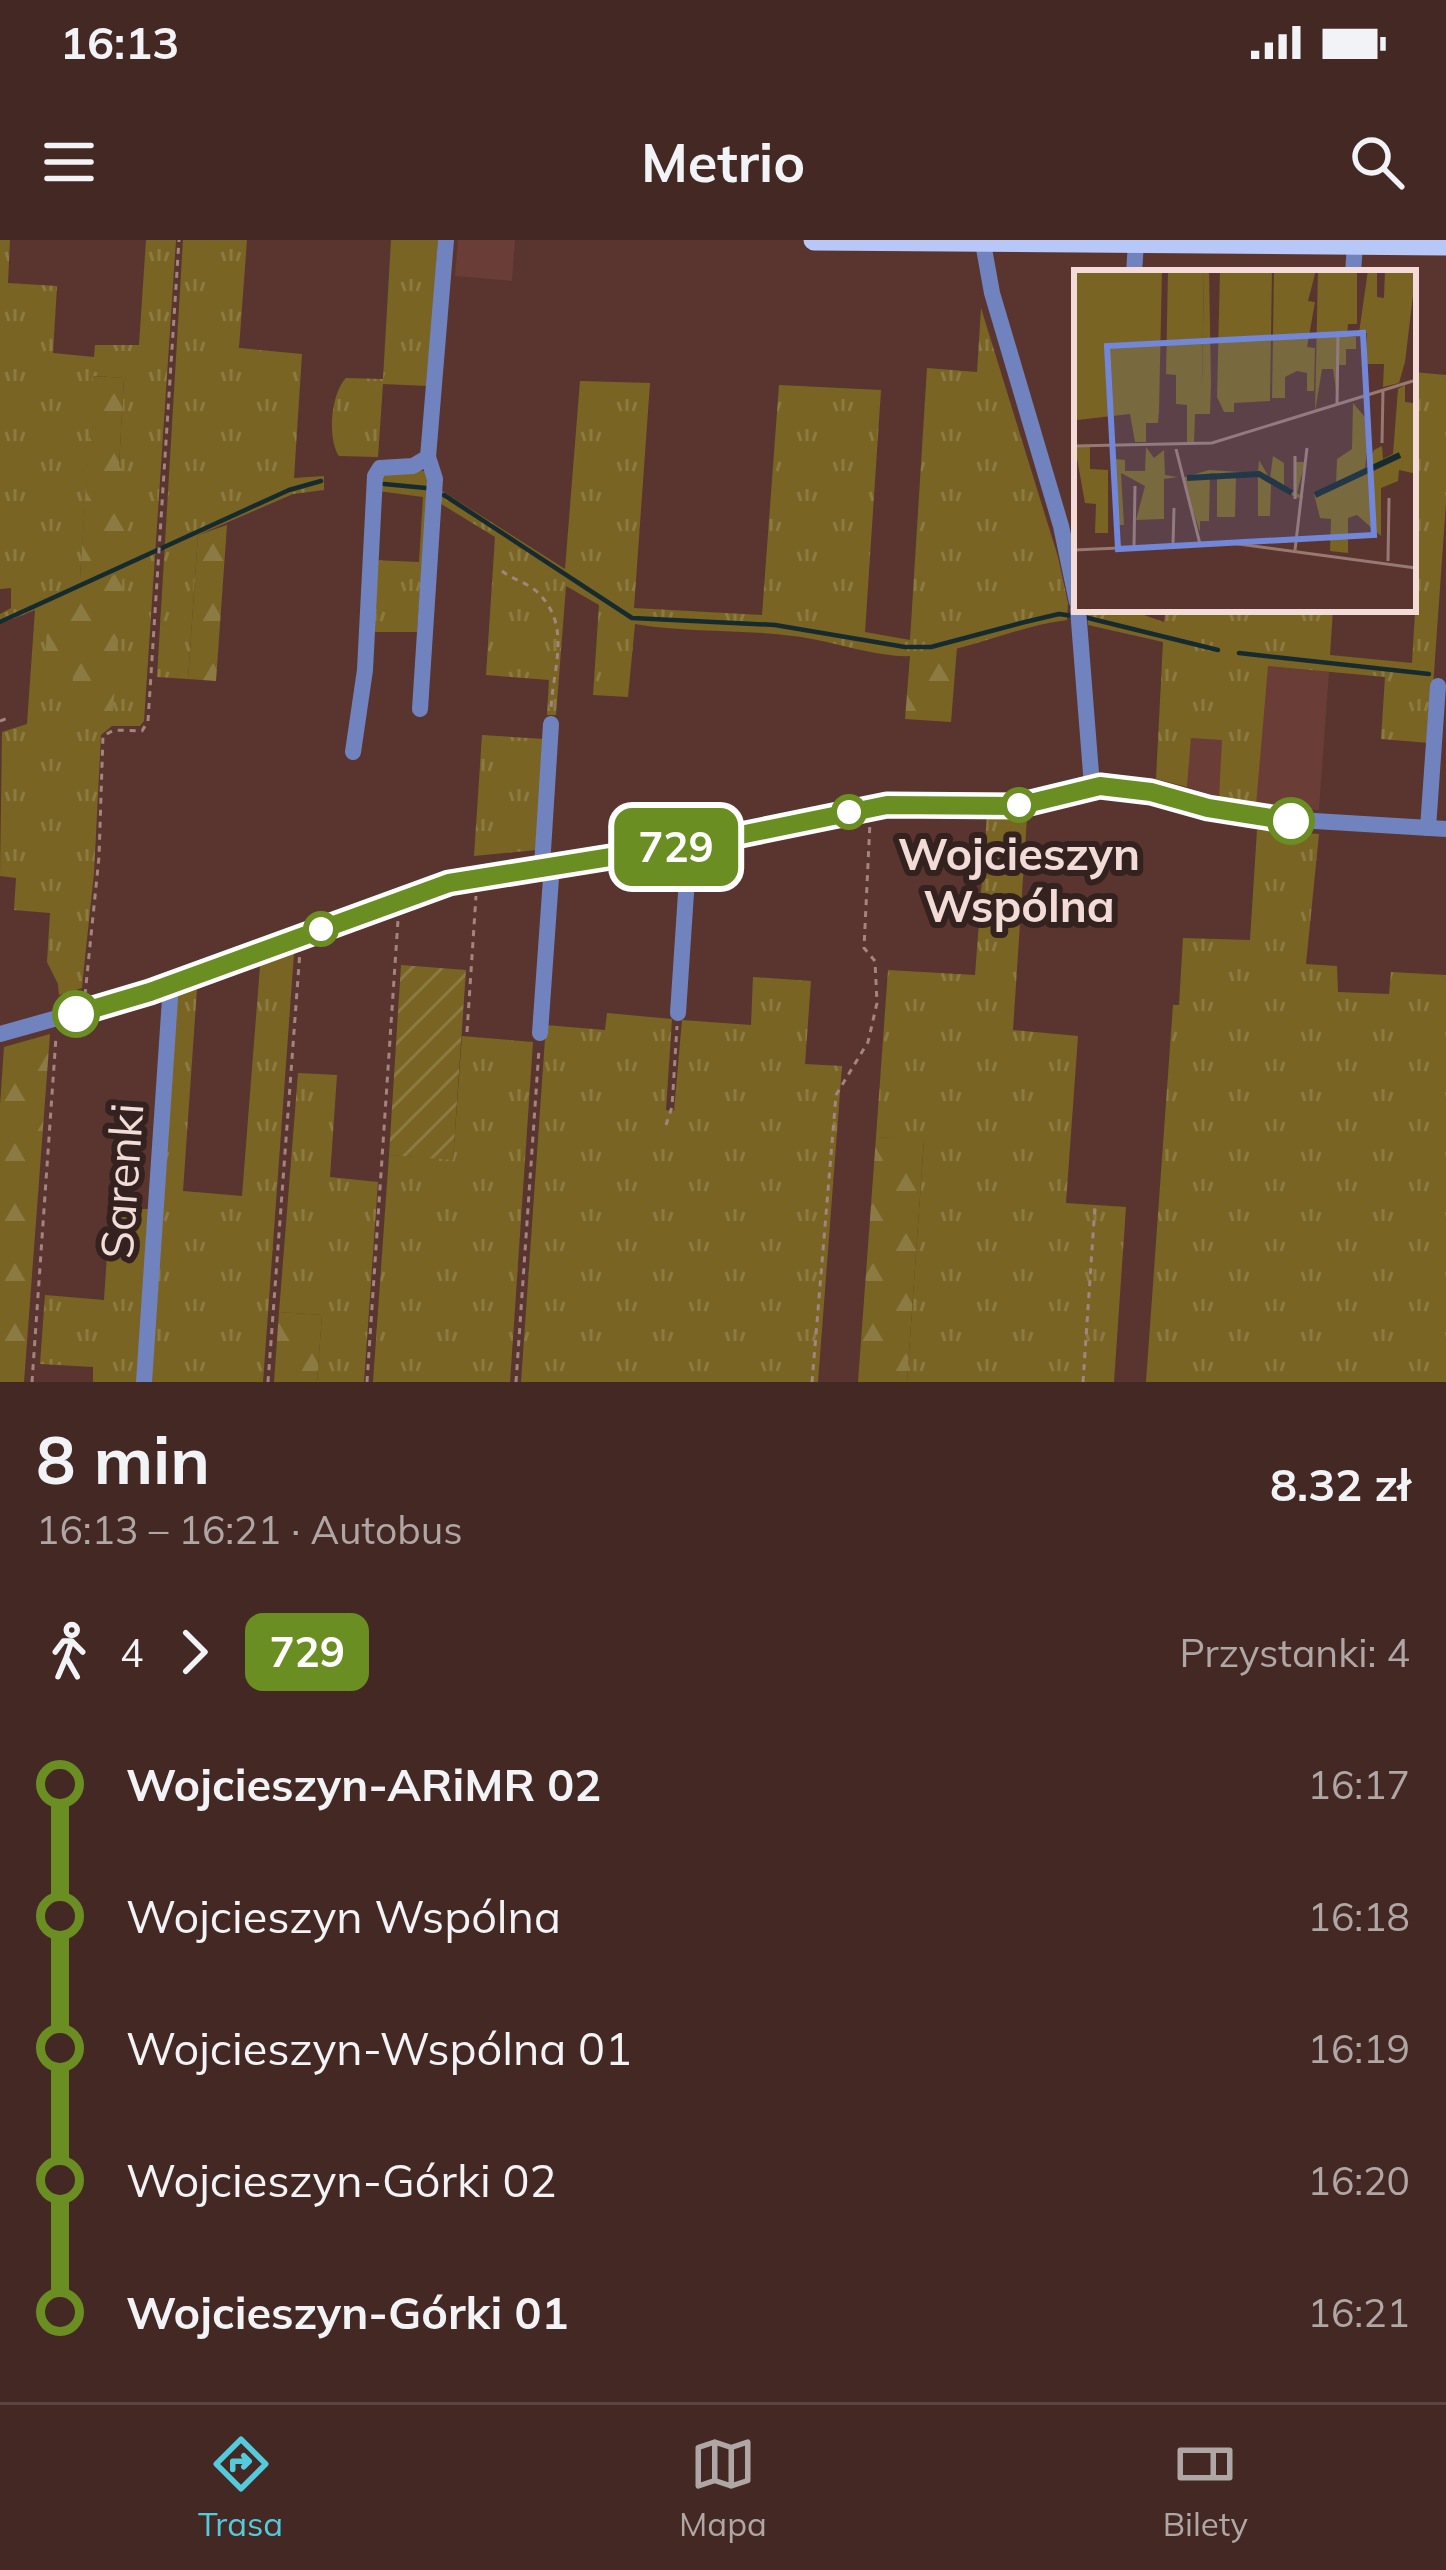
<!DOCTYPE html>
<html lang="pl">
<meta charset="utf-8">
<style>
:root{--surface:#442823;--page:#4b302b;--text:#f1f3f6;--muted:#afa6a6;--line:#5c4441;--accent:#54cadd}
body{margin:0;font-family:Mulish,sans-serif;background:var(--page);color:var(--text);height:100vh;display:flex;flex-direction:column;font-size:45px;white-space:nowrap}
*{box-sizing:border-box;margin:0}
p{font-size:39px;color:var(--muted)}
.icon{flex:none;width:66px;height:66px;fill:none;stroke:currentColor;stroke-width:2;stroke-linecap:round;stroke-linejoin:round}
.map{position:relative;height:1142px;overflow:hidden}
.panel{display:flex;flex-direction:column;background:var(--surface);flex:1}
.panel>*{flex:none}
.badge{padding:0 24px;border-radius:18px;font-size:42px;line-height:78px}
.map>.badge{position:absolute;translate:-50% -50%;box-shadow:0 0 0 6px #fff}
.legs{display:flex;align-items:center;gap:18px;height:132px;padding:0 36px;font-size:39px}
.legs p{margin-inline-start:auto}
.overview{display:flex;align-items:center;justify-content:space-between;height:204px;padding:0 36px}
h1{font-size:66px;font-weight:700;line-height:90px}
ul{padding:0 36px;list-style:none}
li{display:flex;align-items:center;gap:42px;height:132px;font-size:45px}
li i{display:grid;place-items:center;width:18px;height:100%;margin:0 15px;background:currentColor}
li i::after{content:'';width:30px;height:30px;margin:-15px;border:9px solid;border-radius:50%;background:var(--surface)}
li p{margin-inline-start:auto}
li:first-child i{background:linear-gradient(#0000 50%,currentColor 0)}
li:last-child i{background:linear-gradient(currentColor 50%,#0000 0)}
.status{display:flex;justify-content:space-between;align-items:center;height:84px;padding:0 60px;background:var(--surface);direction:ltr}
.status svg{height:33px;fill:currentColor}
header{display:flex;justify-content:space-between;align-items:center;height:156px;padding:0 36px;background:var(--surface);font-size:54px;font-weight:700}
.tabs{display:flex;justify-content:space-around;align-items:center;height:168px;border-top:3px solid var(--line);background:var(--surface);font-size:33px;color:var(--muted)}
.tabs a{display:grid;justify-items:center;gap:6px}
.tabs .active{color:var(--accent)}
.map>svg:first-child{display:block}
.built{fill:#6a3d36}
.grass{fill:url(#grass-tufts);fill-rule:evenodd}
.forest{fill:url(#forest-firs)}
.garden{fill:url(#garden-furrows)}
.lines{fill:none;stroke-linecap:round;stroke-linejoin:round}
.stream{stroke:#152b2f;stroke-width:4.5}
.path{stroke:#a3847f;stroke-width:3;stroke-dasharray:6 6;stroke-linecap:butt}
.minor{stroke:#7083be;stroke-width:16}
.major{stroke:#b7c8f8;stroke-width:21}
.line-1-casing{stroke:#fff;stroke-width:27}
.line-1{stroke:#6b8e23;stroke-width:18}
.stop-1-dot{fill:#fff;stroke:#6b8e23;stroke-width:6}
.labels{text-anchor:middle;stroke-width:12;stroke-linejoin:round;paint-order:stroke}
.stop-label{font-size:45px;font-weight:bold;fill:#f3dcd7;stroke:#33221f}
.street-label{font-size:45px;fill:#f3dcd7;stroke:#33221f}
.inset-river{fill:none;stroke:#152b2f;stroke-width:6}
.inset-road{fill:none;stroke:#977872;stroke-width:3}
.view{fill:#7387d8;fill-opacity:0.15;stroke:#7387d8;stroke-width:6}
.inset-edge{fill:none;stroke:#f3dcd7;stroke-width:6}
</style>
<div class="status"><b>16:13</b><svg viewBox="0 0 49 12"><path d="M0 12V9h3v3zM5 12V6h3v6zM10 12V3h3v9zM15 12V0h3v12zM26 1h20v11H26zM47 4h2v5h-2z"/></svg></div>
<header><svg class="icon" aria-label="menu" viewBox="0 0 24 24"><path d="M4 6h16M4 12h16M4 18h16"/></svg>Metrio<svg class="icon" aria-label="search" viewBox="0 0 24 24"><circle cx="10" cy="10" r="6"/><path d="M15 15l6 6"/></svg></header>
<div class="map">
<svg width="1446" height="1142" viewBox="0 0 1446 1142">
<defs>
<pattern id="grass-tufts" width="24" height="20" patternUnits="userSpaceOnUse" patternTransform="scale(3)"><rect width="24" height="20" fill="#796424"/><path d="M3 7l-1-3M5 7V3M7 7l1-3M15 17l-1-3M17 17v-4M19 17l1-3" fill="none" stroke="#8c7a43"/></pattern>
<pattern id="forest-firs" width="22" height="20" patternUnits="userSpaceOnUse" patternTransform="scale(3)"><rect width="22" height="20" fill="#796424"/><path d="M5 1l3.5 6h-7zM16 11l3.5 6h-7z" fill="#8c7a43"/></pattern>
<pattern id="garden-furrows" width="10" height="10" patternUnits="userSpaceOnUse" patternTransform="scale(3)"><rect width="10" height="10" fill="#796424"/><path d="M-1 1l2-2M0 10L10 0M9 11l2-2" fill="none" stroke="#8c7a43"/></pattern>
</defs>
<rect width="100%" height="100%" fill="#5a352f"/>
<g class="built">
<path d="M458,0H515L512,41L455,36Z"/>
<path d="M1267,426L1329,432L1319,570L1256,566Z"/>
<path d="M1191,497L1223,500L1219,558L1187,547Z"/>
</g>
<g class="grass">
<path d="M0,0H10L8,43L57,46L53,113L94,117L95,105H139L146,0H176L144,481L140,486H112L101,495L94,633L83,737L82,748L59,755L58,744L47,722L50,673L14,670L16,638L0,636L2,492L27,484L35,370L0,384V374L11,368V348L0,349ZM94,136L124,138L119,226L80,337Z"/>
<path d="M183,0H247L239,108L302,114L294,238L324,236V250L293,254L198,295L188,439L157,437Z"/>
<path d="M391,0H438L428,146L383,144L378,217L339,216C327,199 331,153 346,138L383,139Z"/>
<path d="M981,68L1058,317L1068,363L1067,380C1015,386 965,413 912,416C877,418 830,400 793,396C740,389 687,393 635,384L628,457L593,455L599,365L566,346L556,475H547L549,440L486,435L495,297L438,262L439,249L565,329L580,141L650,143L634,368L762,375L779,145L881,150L865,392L910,400L927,128L977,132Z"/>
<path d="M1413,132L1446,135V263L1429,503L1381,499L1385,437L1268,426L1256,566L1219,558L1222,500L1191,498L1187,547L1156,539L1163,402L1088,385L1087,369L1138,373L1164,382L1166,369H1333L1330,415L1412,423L1417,339L1413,338Z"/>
<path d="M417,229L429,233L417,392H376L370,388L372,320L419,322L423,257L378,251L383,235Z"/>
<path d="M482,495L545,499L537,610L474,616Z"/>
<path d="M987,575L1027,577L1013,790L1078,796L1066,963L1126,967L1114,1142H907L924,900L876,897L888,730L975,735Z"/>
<path d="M1257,590L1319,594L1306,724L1337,726L1338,752L1389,754L1391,732L1446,735V1142H1146L1173,765H1179L1183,698L1250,700Z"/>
<path d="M294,713L263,1142H93V1127L40,1124L45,1055L104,1060L110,969H150L164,758L197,749L183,951L242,956L260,726Z"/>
<path d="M753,737L811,741L805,824L842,826L818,1142H521L546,785L605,790L607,773L672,779L666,870L674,871L682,780L751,785Z"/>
<path d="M462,796L533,802L510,1142H373L389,915L453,919Z"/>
<path d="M298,833L337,835L330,937L378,942L364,1142H317L322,1075L279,1072Z"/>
</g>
<g class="forest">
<path d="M93,136L124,138L119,226L129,240L124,317L80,338Z"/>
<path d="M227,285L216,441L188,439L198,295Z"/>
<path d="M123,331L113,472L96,480L70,478L74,423L45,420L49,363Z"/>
<path d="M957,407L951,482L905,479L910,416Z"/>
<path d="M50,794L24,1142H0V865L4,807Z"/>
<path d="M876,897L924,899L907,1142H858Z"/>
<path d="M279,1072L322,1075L317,1142H274Z"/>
</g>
<path class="garden" d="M401,725L466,730L453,920L389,915Z"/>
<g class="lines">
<g class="stream">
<path d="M384,244L426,248"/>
<path d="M444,255L632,378L775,385L905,407H931L1025,382L1059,374L1073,376"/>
<path d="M1084,377L1218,410"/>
<path d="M0,382L289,250L321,241"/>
<path d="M1239,413L1429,434"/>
</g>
<g class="path">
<path d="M502,331C512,339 525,342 535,350C573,384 553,426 551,469"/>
<path d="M0,481L8,478"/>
<path d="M85,755L99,617L103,496L114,490L142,491L148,481L179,0"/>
<path d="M467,792L476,656"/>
<path d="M666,885L672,867L677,786"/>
<path d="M32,1142L56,797"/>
<path d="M268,1142L300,711"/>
<path d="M367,1142L398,680"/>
<path d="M516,1142L539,809"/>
<path d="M812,1142L836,855L868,802L877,763L875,721L864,708L870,582"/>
<path d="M1083,1142L1095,966"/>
</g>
<g class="minor">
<path d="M983,3L992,53L1061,286L1077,362"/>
<path d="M1134,33L1136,3"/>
<path d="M1353,33L1355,4"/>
<path d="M1078,369L1092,546"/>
<path d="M420,469L435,239L428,217"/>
<path d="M353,512L365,430L375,236L380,228L413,226L428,217L446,0"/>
<path d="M1428,588L1438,446"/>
<path d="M542,626L551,484"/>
<path d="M678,773L688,623L684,605"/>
<path d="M540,793L552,624"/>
<path d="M0,794L150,752L449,643L716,600L887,565H1018L1099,546L1151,552L1251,577L1446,589"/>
<path d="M144,1142L171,744"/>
</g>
<path class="major" d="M814,0L1446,5"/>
</g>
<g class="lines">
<g class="line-1-casing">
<path id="line-1" d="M76,774L150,752L449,643L716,600L887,565L1018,566L1100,546L1151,552L1208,568L1291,581"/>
</g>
<use href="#line-1" class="line-1"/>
</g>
<g class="stop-1-dot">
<circle cx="1019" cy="565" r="15"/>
<circle cx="849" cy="572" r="15"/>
<circle cx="1291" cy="581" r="21"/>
<circle cx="321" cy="689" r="15"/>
<circle cx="76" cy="774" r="21"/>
</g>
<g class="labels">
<g class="stop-label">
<text x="1019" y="630">Wojcieszyn<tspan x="1019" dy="52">Wspólna</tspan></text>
</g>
<g class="street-label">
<text transform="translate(122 941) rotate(-86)" y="16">Sarenki</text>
</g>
</g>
<g transform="translate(1074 30)">
<rect width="342" height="342" fill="#5a352f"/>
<path d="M0,0H88L85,141L84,153H72V172H61L56,144L3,150ZM94,0H130L128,114H137L136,144H121L120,173H113V135L102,134V105L92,104ZM146,0H198L196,131L160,133V142H150L143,127ZM200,0H242L234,31L241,32L233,77L241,78L240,121H233V103L223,101L211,107V128H198ZM244,0H283V54H274L273,66L282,67V79H272V95H265L264,133L259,99H248L241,142ZM294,0H303V27L310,28L311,0H342L331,92L325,113L309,117L310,94H292L293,63H285ZM342,113L339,203L325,200L324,211L307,218V266L283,245L274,248V283L256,281L257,249L246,248L240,224L262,215L263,189L278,179L279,133L296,153L291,200L300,180L308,176L309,189L319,184L324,119L331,115V132L339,133ZM1,177H16V199L34,200V263H21L22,234L11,233ZM72,177L80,188L90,180L91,205L104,207L90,209V249L62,250L71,216L47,203L50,255H41L42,189L51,190V201H71ZM199,186L210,193V217L221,223L222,192H231L223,223L230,227L223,228L197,213L196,246H184V206H162L161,247H143V204L136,203L135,251H126V262L108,208L135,200L184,203L185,190L196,209Z" fill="#796424"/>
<path d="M130,0H135L137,114L128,115Z" fill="#796424"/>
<path class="inset-river" d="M113,208L185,204L218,223M241,225L326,185"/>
<path class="inset-road" d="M341,111L342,53M263,135L264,62M308,173L309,119M0,176L138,173L342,110M102,179L126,274M221,186V229M99,275L100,238M60,277L61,216M0,280L157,273L342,298M221,280L233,178M314,291L315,228"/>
<path class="view" d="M289,63L300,265L44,279L33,76Z"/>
<rect width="342" height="342" class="inset-edge"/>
</g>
</svg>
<b class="badge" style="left:676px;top:607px;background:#6b8e23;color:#fff">729</b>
</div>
<section class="panel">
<div class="overview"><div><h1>8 min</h1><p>16:13 – 16:21 · Autobus</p></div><b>8.32 zł</b></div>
<div class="legs"><svg class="icon" aria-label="walk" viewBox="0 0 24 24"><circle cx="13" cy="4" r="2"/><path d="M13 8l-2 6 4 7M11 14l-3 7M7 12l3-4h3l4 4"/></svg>4<svg class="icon" aria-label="forward" viewBox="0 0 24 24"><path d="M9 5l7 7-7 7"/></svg><b class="badge" style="background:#6b8e23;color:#fff">729</b><p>Przystanki: 4</p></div>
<ul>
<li><i style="color:#6b8e23"></i><b>Wojcieszyn-ARiMR 02</b><p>16:17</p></li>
<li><i style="color:#6b8e23"></i><span>Wojcieszyn Wspólna</span><p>16:18</p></li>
<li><i style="color:#6b8e23"></i><span>Wojcieszyn-Wspólna 01</span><p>16:19</p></li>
<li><i style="color:#6b8e23"></i><span>Wojcieszyn-Górki 02</span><p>16:20</p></li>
<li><i style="color:#6b8e23"></i><b>Wojcieszyn-Górki 01</b><p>16:21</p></li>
</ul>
</section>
<nav class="tabs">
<a class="active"><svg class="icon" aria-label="directions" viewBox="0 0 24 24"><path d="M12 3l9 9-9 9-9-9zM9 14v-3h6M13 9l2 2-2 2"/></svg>Trasa</a>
<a><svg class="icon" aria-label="map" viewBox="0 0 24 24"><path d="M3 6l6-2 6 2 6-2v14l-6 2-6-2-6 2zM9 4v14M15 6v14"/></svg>Mapa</a>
<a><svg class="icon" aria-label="tickets" viewBox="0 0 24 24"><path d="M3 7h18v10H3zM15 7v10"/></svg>Bilety</a>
</nav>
